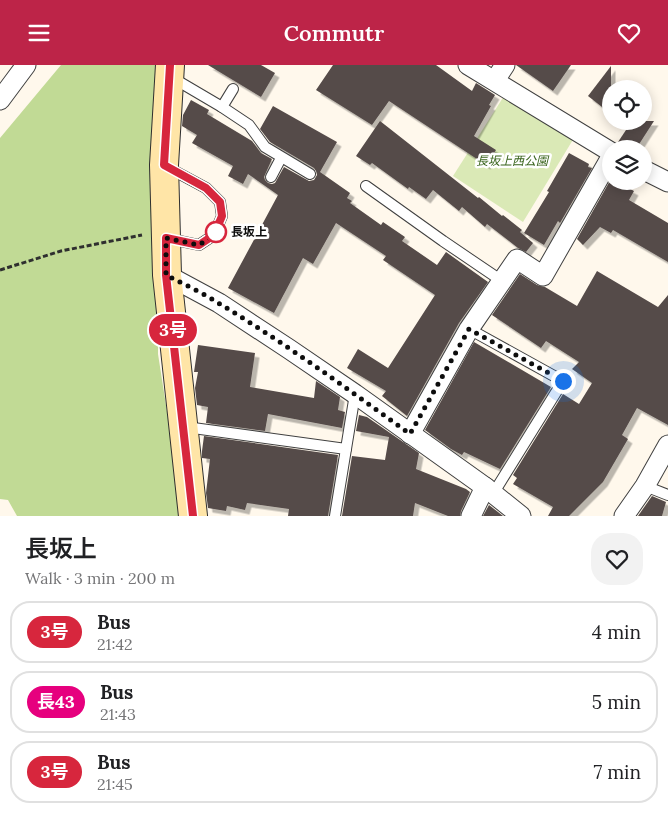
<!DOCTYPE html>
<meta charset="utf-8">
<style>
:root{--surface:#fff;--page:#f2f2f2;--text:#202124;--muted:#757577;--line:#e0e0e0;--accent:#bd2448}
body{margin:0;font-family:Lora,"Noto Sans JP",serif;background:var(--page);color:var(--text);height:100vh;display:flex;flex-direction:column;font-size:19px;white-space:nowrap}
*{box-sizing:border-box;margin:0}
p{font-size:16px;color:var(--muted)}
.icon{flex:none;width:28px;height:28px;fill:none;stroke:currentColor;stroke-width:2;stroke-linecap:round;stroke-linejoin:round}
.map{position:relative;height:451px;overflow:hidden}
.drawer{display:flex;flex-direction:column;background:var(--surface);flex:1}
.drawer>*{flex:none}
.badge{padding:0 10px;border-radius:16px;font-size:18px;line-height:32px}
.tools{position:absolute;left:602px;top:15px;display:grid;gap:10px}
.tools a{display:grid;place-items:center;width:50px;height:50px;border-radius:50%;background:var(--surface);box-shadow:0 2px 12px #0003;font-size:25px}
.you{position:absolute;width:25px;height:25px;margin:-12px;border:4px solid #fff;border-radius:50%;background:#1a73e8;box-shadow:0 0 0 8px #1a73e833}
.map>.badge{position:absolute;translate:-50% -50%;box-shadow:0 0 0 2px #fff}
.round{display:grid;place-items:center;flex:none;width:52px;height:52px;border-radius:20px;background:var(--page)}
.overview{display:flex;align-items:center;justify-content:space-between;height:85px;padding:0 25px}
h1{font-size:24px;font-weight:600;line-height:38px}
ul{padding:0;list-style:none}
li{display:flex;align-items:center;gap:15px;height:62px;margin:0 10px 8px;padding:0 15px;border:2px solid var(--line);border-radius:20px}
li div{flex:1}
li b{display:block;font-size:19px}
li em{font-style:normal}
li .badge{min-width:55px;font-weight:700;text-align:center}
header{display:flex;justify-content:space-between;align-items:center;height:65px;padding:0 25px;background:var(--accent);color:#fff;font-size:22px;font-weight:600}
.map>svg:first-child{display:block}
.green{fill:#dae9b6}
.forest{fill:#c1da95}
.building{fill:#554b49;filter:url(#shadow)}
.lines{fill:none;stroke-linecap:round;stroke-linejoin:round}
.lane-casing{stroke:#404040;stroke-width:12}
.street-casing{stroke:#404040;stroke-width:21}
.secondary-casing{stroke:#2f2f2f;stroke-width:30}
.path{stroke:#2f2f2f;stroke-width:3;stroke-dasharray:5 2.5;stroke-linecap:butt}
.lane{stroke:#fff;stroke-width:10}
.street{stroke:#fff;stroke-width:19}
.secondary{stroke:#ffe5a7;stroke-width:28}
.line-casing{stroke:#fff;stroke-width:11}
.line{stroke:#d7263d;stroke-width:8}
.walk{stroke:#0d0d0d;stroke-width:5;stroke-dasharray:0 9}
.stop-dot{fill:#fff;stroke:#d7263d;stroke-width:2.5}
.labels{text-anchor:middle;stroke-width:5;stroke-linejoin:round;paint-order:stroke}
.park-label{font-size:12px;font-style:italic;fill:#39641d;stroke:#fff}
.stop-label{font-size:12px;font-weight:bold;fill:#0d0d0d;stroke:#fff;text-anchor:start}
</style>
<header><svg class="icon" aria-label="menu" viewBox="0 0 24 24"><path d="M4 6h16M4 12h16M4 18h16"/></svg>Commutr<svg class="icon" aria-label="heart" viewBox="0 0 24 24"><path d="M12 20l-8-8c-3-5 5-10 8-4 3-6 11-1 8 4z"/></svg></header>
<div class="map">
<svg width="668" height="451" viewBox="0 0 668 451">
<defs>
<filter id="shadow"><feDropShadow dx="4.5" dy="4.5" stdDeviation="0" flood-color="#0004"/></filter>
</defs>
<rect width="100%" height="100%" fill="#fff8ec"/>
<path class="green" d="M504,31L574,73L523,157L453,111Z"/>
<path class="forest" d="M61,0H159L158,289L182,443L181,451H17L8,435L0,434V73Z"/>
<g class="building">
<path d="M208,0H261L275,8L261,32Z"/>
<path d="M333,0H436L472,26L476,18L495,30L489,40L491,41L474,71L496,85L486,100L389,36L372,60L316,25Z"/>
<path d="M516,0H571L553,26Z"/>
<path d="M611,1V49L588,31Z"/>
<path d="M191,35L209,45L207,49L252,76L261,88L272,94L264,112L265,115L268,118L272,119L275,118L284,102L309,116L314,115L317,110L316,106L314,103L270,77L260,64L273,41L337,77L320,107L350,128L347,133L352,136L350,138L381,160L383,157L405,172L402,176L437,200L446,187L488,217L459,258L407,351L382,331L386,326L347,303L358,284L388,303L435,230L383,195L386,191L336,158L313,199L303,193L274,248L228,223L278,130L248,109L243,119L228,111L233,101L192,78L197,70L182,61L183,50Z"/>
<path d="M380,56L478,133L479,132L502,151L503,150L522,165L520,167L533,178L526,187L518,183L487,159L485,162L462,142L459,146L433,125L426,134L409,122L408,124L372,98L370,100L356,91Z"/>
<path d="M632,56H654L636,84H629L618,77Z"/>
<path d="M569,88L589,99L588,102L592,103L560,158L558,156L544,180L524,168L549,127L547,126Z"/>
<path d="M611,114V116H615L634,126L629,135L668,158V197L613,165L611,168L600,162L583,180L577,174Z"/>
<path d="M597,206L658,242L668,230V360L637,343L622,370L628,374L603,417L569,451H548L553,442L513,419L517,413L513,410L563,329L579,339L592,318L572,304L579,297L546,276L541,283L492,250L520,209L537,220L545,222L577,241Z"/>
<path d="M474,277L551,322L500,404L464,387L462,390L451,384L425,365Z"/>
<path d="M198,280L255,288L250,322L314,333L316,316L340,332L338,345L345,347L342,363L268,349L265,366L206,358L208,342L197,340L195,323L198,307H194Z"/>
<path d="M359,350L367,352L419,388L416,404L466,424L470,427L461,446L460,451H448L415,438L413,451H342L352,391L385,395L389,372L356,366Z"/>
<path d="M204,371L338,390L328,451H288L289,444L247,438L245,445L227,441L226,446L208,443L206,428L210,394L202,393V386Z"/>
<path d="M652,431L666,437L662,451H638Z"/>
<path d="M489,440L503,451H483Z"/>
</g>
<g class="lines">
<g class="lane-casing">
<g id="lane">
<path d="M171,12L222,42L249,60L265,82L310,109"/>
<path d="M222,42L233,24"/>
<path d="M271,112L281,93"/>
<path d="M366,121L443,176L502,216"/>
<path d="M166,173L199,180L214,170L222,151L220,137L206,123L167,102"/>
<path d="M469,264L563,316L493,429"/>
<path d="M186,362L346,384"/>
<path d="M645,421L668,430"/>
<path d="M335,451L355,329"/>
</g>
</g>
<g class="street-casing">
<g id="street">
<path d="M468,0L611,87"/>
<path d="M495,15L505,0"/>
<path d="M0,35L26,0"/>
<path d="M644,105L668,117"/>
<path d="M167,210L219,238L289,284L355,329L485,422L521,451"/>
<path d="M410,369L469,264L517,194L543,211L611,92"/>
<path d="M471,451L485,422"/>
<path d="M624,451L645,421L668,380"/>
</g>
</g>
<g class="secondary-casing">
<path id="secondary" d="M170,0L164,100L167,210L193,451"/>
</g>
<path class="path" d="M0,205L61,186L142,170"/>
<use href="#lane" class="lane"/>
<use href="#street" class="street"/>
<use href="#secondary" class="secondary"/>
</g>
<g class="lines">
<g class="line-casing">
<path id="line" d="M170,0L164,100L206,123L220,137L222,151L214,170L199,180L166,173V210L193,451"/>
</g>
<use href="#line" class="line"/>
<path class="walk" d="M216,167L214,170L199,180L166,173V210C184,219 203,228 220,239C286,279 348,324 410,369L469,264L563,316"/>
</g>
<circle class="stop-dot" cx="216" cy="167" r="10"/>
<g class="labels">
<g class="park-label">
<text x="512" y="100">長坂上西公園</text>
</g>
<g class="stop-label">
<text x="231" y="171">長坂上</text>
</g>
</g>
</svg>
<div class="tools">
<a><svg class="icon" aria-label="locate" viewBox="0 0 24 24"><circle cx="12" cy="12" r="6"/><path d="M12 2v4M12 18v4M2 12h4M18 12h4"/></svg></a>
<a><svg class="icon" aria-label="layers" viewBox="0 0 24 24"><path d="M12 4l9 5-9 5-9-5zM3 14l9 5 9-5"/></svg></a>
</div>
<div class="you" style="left:563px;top:316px"></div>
<b class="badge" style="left:173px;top:265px;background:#d7263d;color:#fff">3号</b>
</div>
<section class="drawer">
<div class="overview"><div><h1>長坂上</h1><p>Walk · 3 min · 200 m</p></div><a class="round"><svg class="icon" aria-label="heart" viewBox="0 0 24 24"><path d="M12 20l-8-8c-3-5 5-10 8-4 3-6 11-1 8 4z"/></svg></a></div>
<ul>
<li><span class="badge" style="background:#d7263d;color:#fff">3号</span><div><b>Bus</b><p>21:42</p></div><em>4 min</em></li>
<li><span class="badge" style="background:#e6007e;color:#fff">長43</span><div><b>Bus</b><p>21:43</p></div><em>5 min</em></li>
<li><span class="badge" style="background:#d7263d;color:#fff">3号</span><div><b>Bus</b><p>21:45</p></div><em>7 min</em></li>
</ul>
</section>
